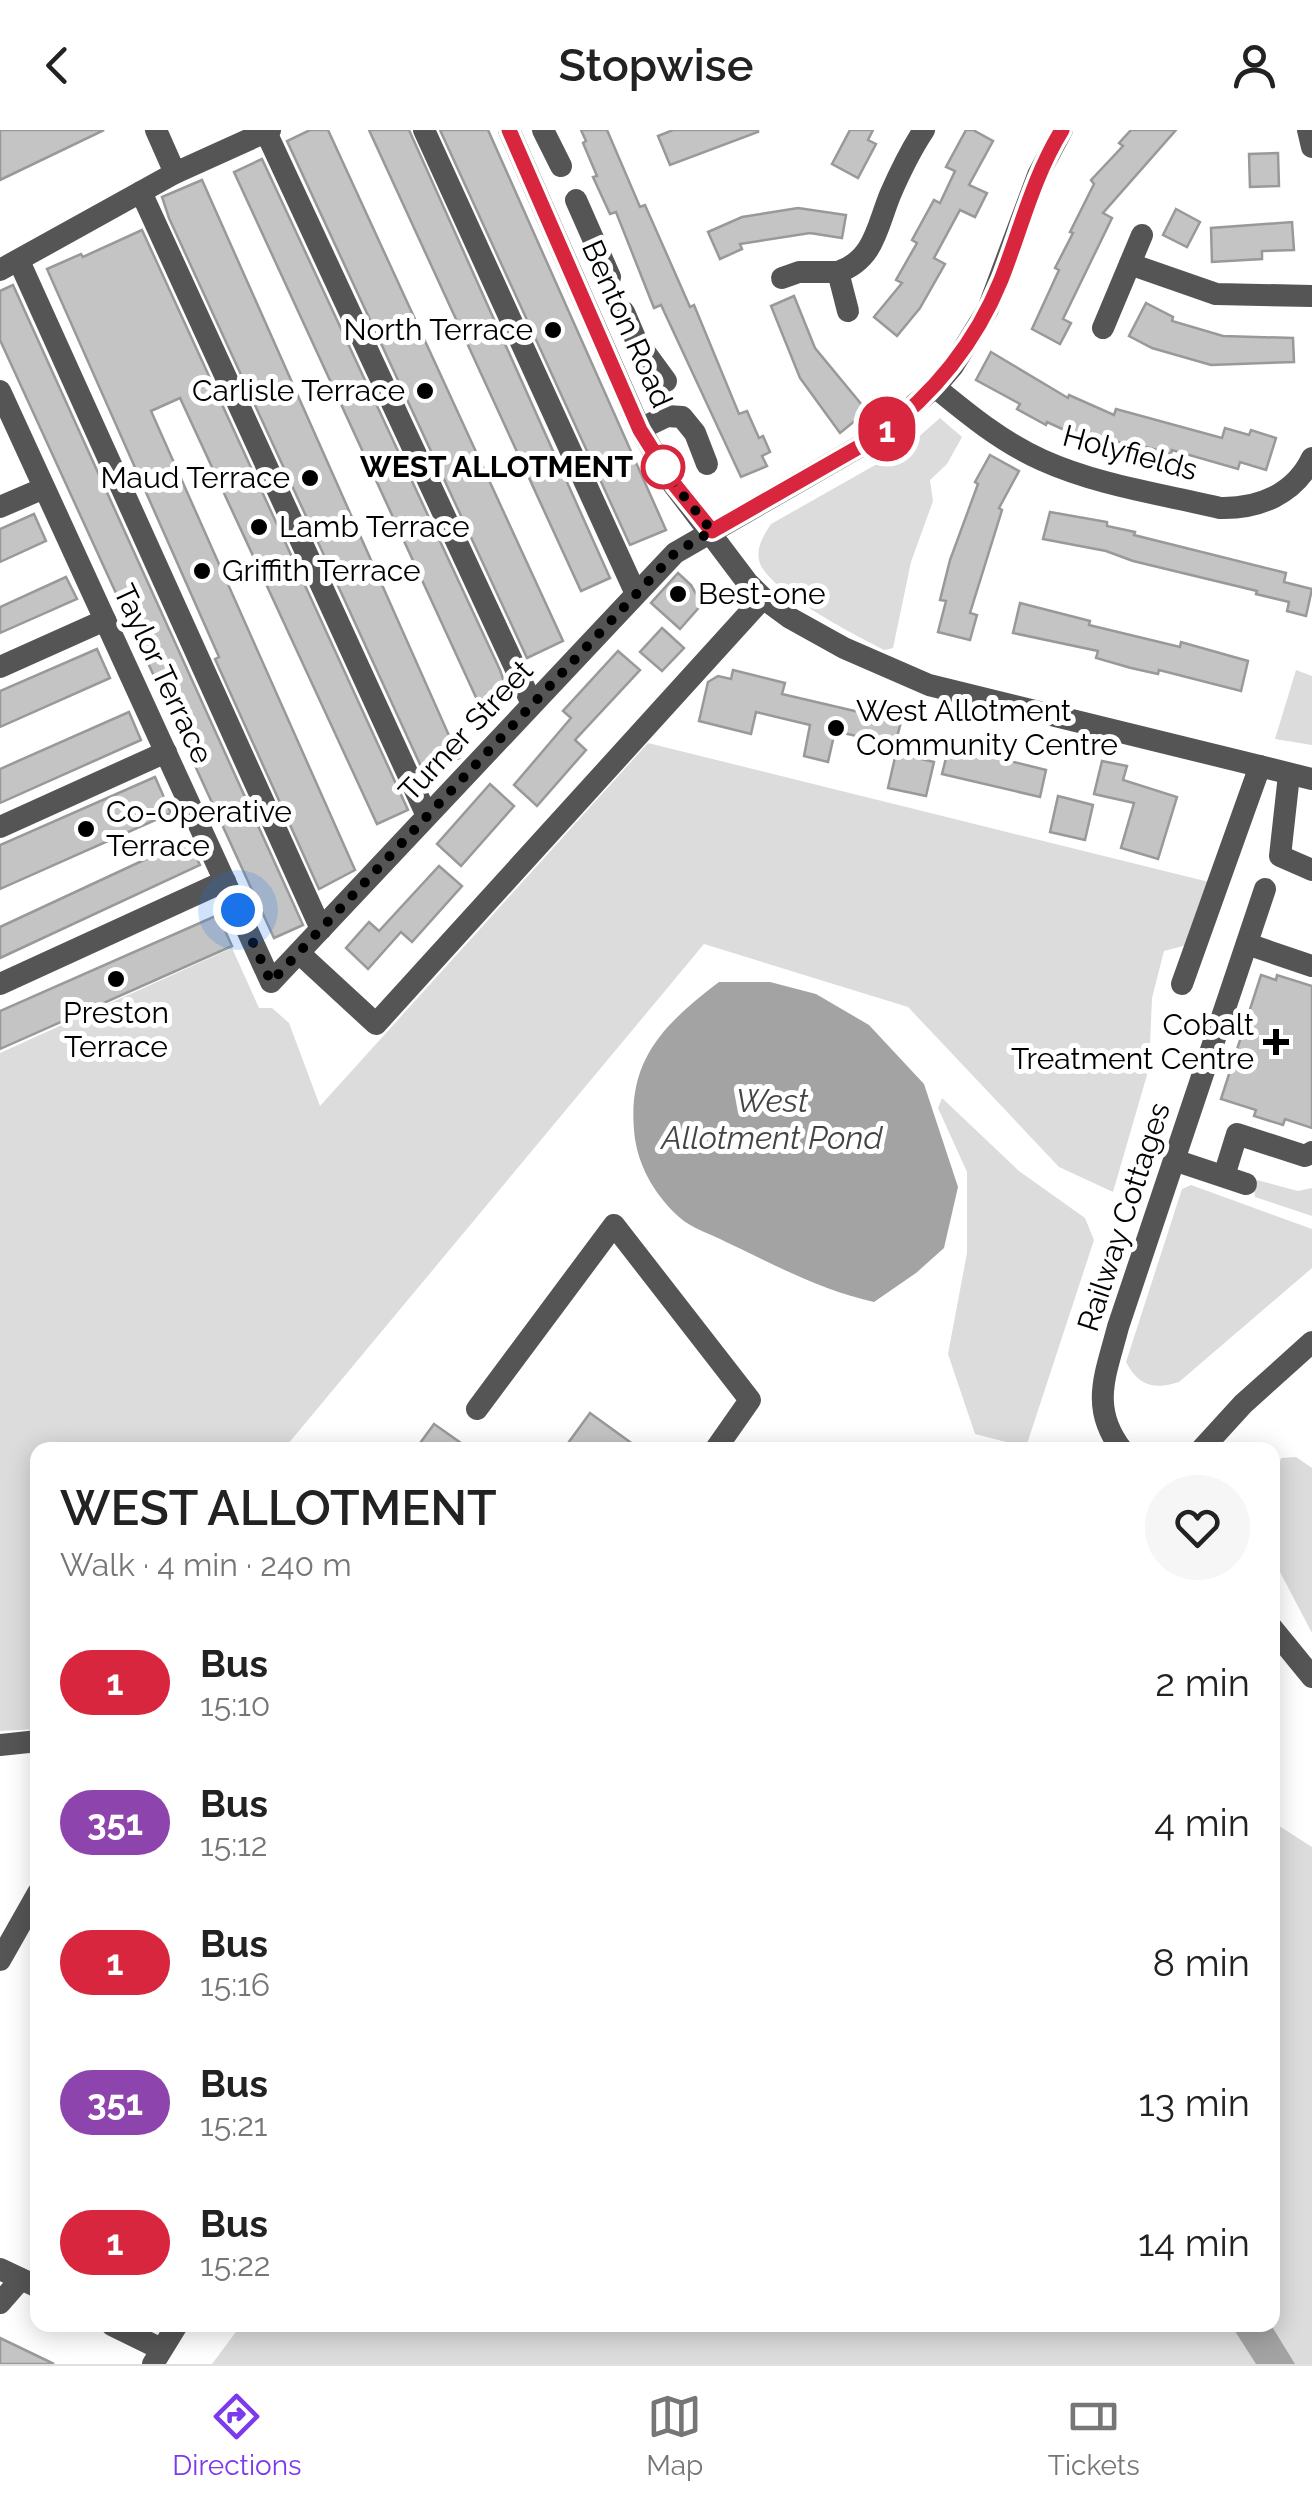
<!DOCTYPE html>
<meta charset="utf-8">
<style>
:root{--surface:#fff;--page:#f6f6f6;--text:#222;--muted:#767676;--line:#e0e0e0;--accent:#7c3aed}
body{margin:0;font-family:Raleway,sans-serif;background:var(--page);color:var(--text);height:100vh;display:flex;flex-direction:column;font-size:38px;white-space:nowrap}
*{box-sizing:border-box;margin:0}
p{font-size:32px;color:var(--muted)}
.icon{flex:none;width:55px;height:55px;fill:none;stroke:currentColor;stroke-width:2;stroke-linecap:round;stroke-linejoin:round}
.map{position:relative;flex:1;overflow:hidden}
.panel{position:absolute;left:30px;top:1312px;width:1250px;height:890px;display:flex;flex-direction:column;background:var(--surface);border-radius:20px;box-shadow:0 5px 25px #0003}
.panel>*{flex:none}
.badge{padding:0 20px;border-radius:32px;font-size:35px;line-height:65px}
.you{position:absolute;width:50px;height:50px;margin:-25px;border:8px solid #fff;border-radius:50%;background:#1a73e8;box-shadow:0 0 0 15px #1a73e833}
.map>.badge{position:absolute;translate:-50% -50%;box-shadow:0 0 0 5px #fff}
.round{display:grid;place-items:center;flex:none;width:105px;height:105px;border-radius:52px;background:var(--page)}
.head{display:flex;align-items:center;justify-content:space-between;height:170px;padding:0 30px}
h1{font-size:48px;font-weight:600;line-height:75px}
ul{padding:0;list-style:none}
li{display:flex;align-items:center;gap:30px;height:140px;padding:0 30px}
li div{flex:1}
li b{display:block;font-size:38px}
li em{font-style:normal}
li .badge{min-width:110px;font-weight:700;text-align:center}
header{display:flex;justify-content:space-between;align-items:center;height:130px;padding:0 30px;background:var(--surface);font-size:45px;font-weight:600}
.tab-bar{display:flex;justify-content:space-around;align-items:center;height:140px;border-top:2px solid var(--line);background:var(--surface);font-size:28px;color:var(--muted)}
.tab-bar a{display:grid;justify-items:center;gap:5px}
.tab-bar .active{color:var(--accent)}
.map>svg:first-child{display:block}
.green{fill:#dcdcdc}
.water{fill:#a3a3a3}
.building{fill:#c4c4c4;stroke:#999;stroke-width:2.5}
.lines{fill:none;stroke-linecap:round;stroke-linejoin:round}
.minor{stroke:#555;stroke-width:22}
.line-casing{stroke:#fff;stroke-width:22}
.line{stroke:#d7263d;stroke-width:15}
.walk{stroke:#000;stroke-width:10;stroke-dasharray:0 18}
.poi-dot{fill:#000;stroke:#fff;stroke-width:4}
.stop-dot{fill:#fff;stroke:#d7263d;stroke-width:5}
.labels{text-anchor:middle;stroke-width:10;stroke-linejoin:round;paint-order:stroke}
.street-label{font-size:30px;fill:#000;stroke:#fff}
.poi-label{font-size:30px;fill:#000;stroke:#fff;text-anchor:start}
.stop-label{font-size:30px;font-weight:bold;fill:#000;stroke:#fff;text-anchor:end}
.water-label{font-size:32px;font-style:italic;fill:#444;stroke:#fff}
</style>
<header><svg class="icon" aria-label="back" viewBox="0 0 24 24"><path d="M15 5l-7 7 7 7"/></svg>Stopwise<svg class="icon" aria-label="person" viewBox="0 0 24 24"><circle cx="12" cy="8" r="4"/><path d="M4 21q1-7 8-7t8 7"/></svg></header>
<div class="map">
<svg width="1312" height="2234" viewBox="0 0 1312 2234">
<rect width="100%" height="100%" fill="#fff"/>
<g class="green">
<path d="M940,288L962,307L947,334L930,350L933,371L911,432L893,518L884,520C857,506 764,459 759,430C756,417 764,405 771,394L907,317Z"/>
<path d="M1296,540L1312,546V615L1275,609Z"/>
<path d="M648,613L1209,752L1187,815L1164,821L1152,868L1149,938L1113,1062L1059,1037L908,877L704,814L283,1320H38L37,1599L0,1601V923L232,818L259,878H272L289,893L320,976Z"/>
<path d="M942,968L1019,1041L1085,1088L1094,1110L1026,1317L975,1304L948,1224L967,1123V1042L938,978Z"/>
<path d="M1253,1049L1298,1061L1312,1058V1086L1255,1067Z"/>
<path d="M1191,1055L1312,1099V1138L1179,1252C1155,1260 1138,1256 1126,1232L1182,1059Z"/>
<path d="M1296,1327L1312,1338V1503L1280,1442L1273,1418V1353L1281,1328Z"/>
<path d="M1273,1692L1312,1717V2234H212L241,2195H1272Z"/>
</g>
<g class="water">
<path d="M719,852H770L816,864L869,895L924,954L958,1057L944,1118L916,1143L874,1172C820,1160 775,1135 726,1112C711,1104 691,1098 679,1087C656,1066 640,1040 635,1009C625,933 661,896 719,852Z"/>
<path d="M1231,2195H1271L1295,2234H1256Z"/>
</g>
<g class="building">
<path d="M0,0H104L0,50Z"/>
<path d="M310,0H328L563,511L527,528L287,11Z"/>
<path d="M369,0H409L610,448L581,461Z"/>
<path d="M440,0H488L666,400L630,415Z"/>
<path d="M581,0H607L640,77L645,75L690,177L694,175L739,284L747,281L759,308L763,306L770,322L762,326L767,336L741,347L661,175L654,178L616,82L610,84L593,47L597,46L583,13L586,11Z"/>
<path d="M673,0H758V2L670,35L658,6Z"/>
<path d="M850,0H873L868,10L876,14L858,48L832,34Z"/>
<path d="M966,0H973L993,11L969,55L987,63L975,87L960,80L934,128L945,134L920,178L897,206L874,187L902,153L896,150L917,113L912,110L934,70L940,73L955,41L946,37Z"/>
<path d="M1131,0H1176L1103,83L1112,88L1063,189L1071,193L1060,214L1032,199L1059,140L1055,138L1073,103L1070,102L1094,54L1091,50L1123,16L1119,13Z"/>
<path d="M1278,23L1279,56L1250,57L1249,24Z"/>
<path d="M262,29L500,540L508,563L480,576L234,42Z"/>
<path d="M202,50L459,628L424,643L169,88L162,67Z"/>
<path d="M798,78L846,85L842,108L810,103L740,114L742,119L720,129L708,102L742,87Z"/>
<path d="M1176,79L1200,92L1187,117L1163,105Z"/>
<path d="M1292,92L1294,120L1262,121V129L1212,132L1211,98Z"/>
<path d="M142,100L408,680L377,694L180,268L151,281L355,740L319,759L215,529L219,527L47,139L81,124L83,127Z"/>
<path d="M13,155L303,795L274,808L0,210V161Z"/>
<path d="M794,166L815,218L867,281L840,303L800,248L771,176Z"/>
<path d="M1146,173L1173,187L1172,191L1223,206L1293,208L1294,232L1211,235L1152,218L1129,206Z"/>
<path d="M991,222L1068,268L1069,265L1114,285L1116,279L1222,308L1225,298L1249,305L1251,300L1276,308L1266,340L1240,332L1238,339L1172,320L1171,324L1136,314L1135,317L1085,302L1082,308L1047,292L1046,295L1017,279L1020,274L976,250Z"/>
<path d="M990,325L1019,341L999,378L1002,380L970,483L977,485L970,510L938,502L946,471L940,470L950,430L978,354L975,352Z"/>
<path d="M1050,382L1107,392V396L1135,402L1134,405L1286,443L1284,452L1312,459L1306,486L1287,481L1289,472L1256,464L1257,461L1133,431L1106,421L1043,409Z"/>
<path d="M34,384L46,411L0,432V399Z"/>
<path d="M678,443L691,455L702,474L680,499L651,473Z"/>
<path d="M66,447L77,469L0,503V477Z"/>
<path d="M1020,473L1090,491L1089,495L1180,517L1181,512L1248,531L1241,561L1159,540L1158,544L1131,538L1096,528L1098,521L1013,503Z"/>
<path d="M662,498L684,518L662,541L640,522Z"/>
<path d="M97,519L110,548L0,597V561Z"/>
<path d="M618,521L640,540L575,610L586,620L537,676L514,655L571,588L563,581Z"/>
<path d="M733,540L785,553L782,564L876,586L878,578L903,584L895,615L835,601L828,632L804,626L810,595L756,582L751,604L699,591L708,552L718,546L731,549Z"/>
<path d="M129,582L141,610L0,673V639Z"/>
<path d="M949,616L1046,640L1040,667L942,644Z"/>
<path d="M896,623L934,632L926,666L888,658Z"/>
<path d="M1102,631L1127,636L1123,650L1177,667L1158,729L1121,718L1134,673L1094,664Z"/>
<path d="M155,647L171,683L0,759V715Z"/>
<path d="M490,654L514,676L461,736L437,714Z"/>
<path d="M1058,666L1093,675L1085,710L1050,702Z"/>
<path d="M187,710L200,735L0,828V797Z"/>
<path d="M439,736L462,756L412,812L401,802L368,839L346,818L369,792L379,801Z"/>
<path d="M218,785L232,816L0,919V881Z"/>
<path d="M1261,845L1276,850L1277,845L1312,856V998L1285,989L1283,995L1254,986L1256,980L1221,969Z"/>
<path d="M590,1283L641,1320H563Z"/>
<path d="M434,1294L471,1320H415Z"/>
<path d="M0,2208L54,2234H0Z"/>
</g>
<g class="lines">
<g class="minor">
<path d="M156,0L175,43"/>
<path d="M424,0L636,464"/>
<path d="M509,0L640,299L673,354L747,452L763,468L790,488L844,518L929,555L1312,649"/>
<path d="M543,0L561,36"/>
<path d="M1308,0L1312,17"/>
<path d="M266,2L532,574"/>
<path d="M141,62L427,686"/>
<path d="M576,70L610,147"/>
<path d="M19,131L321,799"/>
<path d="M1130,134L1216,164L1312,166"/>
<path d="M0,140L175,43L270,0"/>
<path d="M838,142C874,130 877,97 890,65C900,42 910,21 924,0"/>
<path d="M782,148L799,142H838L848,181"/>
<path d="M624,182L636,210L666,251"/>
<path d="M1103,198L1142,105"/>
<path d="M935,257C969,285 1002,312 1042,330C1097,355 1161,364 1220,378C1259,379 1295,364 1312,328"/>
<path d="M0,261L271,852L675,423L878,306L935,257L953,236L988,179L1038,45L1062,0"/>
<path d="M640,299L667,286L682,287L695,303L707,334"/>
<path d="M0,377L44,358"/>
<path d="M0,537L105,490"/>
<path d="M1289,645L1280,726L1312,740"/>
<path d="M0,697L166,622"/>
<path d="M1247,814L1312,836"/>
<path d="M299,823L376,894L763,468"/>
<path d="M0,854L225,751"/>
<path d="M1182,854L1260,636"/>
<path d="M1174,1030L1246,1054"/>
<path d="M1224,1046L1237,1004L1305,1026L1312,1022"/>
<path d="M477,1279L614,1095L750,1270L715,1320"/>
<path d="M1122,1320C1089,1277 1106,1244 1118,1197L1265,759"/>
<path d="M1201,1320L1243,1274L1312,1212"/>
<path d="M1272,1498L1312,1547"/>
<path d="M0,1615L38,1611"/>
<path d="M0,1830L38,1763"/>
<path d="M0,2139L38,2157"/>
<path d="M0,2173L21,2149"/>
<path d="M112,2195L161,2219"/>
<path d="M153,2234L177,2195"/>
</g>
</g>
<g class="lines">
<g class="line-casing">
<path id="line" d="M509,0L640,300L674,354L712,401L878,306C933,265 975,214 1001,150C1021,99 1033,47 1062,0"/>
</g>
<use href="#line" class="line"/>
<path class="walk" d="M238,780L271,852L675,423L712,401L674,354L657,327L663,337"/>
</g>
<g class="poi-dot">
<circle cx="553" cy="200" r="10"/>
<circle cx="425" cy="261" r="10"/>
<circle cx="310" cy="348" r="10"/>
<circle cx="259" cy="397" r="10"/>
<circle cx="202" cy="441" r="10"/>
<circle cx="678" cy="464" r="10"/>
<circle cx="836" cy="598" r="10"/>
<circle cx="86" cy="699" r="10"/>
<circle cx="116" cy="849" r="10"/>
<path d="M1271 897h10v10h10v10h-10v10h-10v-10h-10v-10h10z"/>
</g>
<circle class="stop-dot" cx="663" cy="337" r="20"/>
<g class="labels">
<g class="street-label">
<text transform="translate(627 194) rotate(66)" y="10">Benton Road</text>
<text transform="translate(1130 323) rotate(15)" y="10">Holyfields</text>
<text transform="translate(163 544) rotate(65)" y="10">Taylor Terrace</text>
<text transform="translate(466 601) rotate(-47)" y="10">Turner Street</text>
<text transform="translate(1124 1087) rotate(-72)" y="10">Railway Cottages</text>
</g>
<g class="poi-label">
<text x="533" y="210" text-anchor="end">North Terrace</text>
<text x="405" y="271" text-anchor="end">Carlisle Terrace</text>
<text x="290" y="358" text-anchor="end">Maud Terrace</text>
<text x="279" y="407">Lamb Terrace</text>
<text x="222" y="451">Griffith Terrace</text>
<text x="698" y="474">Best-one</text>
<text x="856" y="591">West Allotment<tspan x="856" dy="34">Community Centre</tspan></text>
<text x="106" y="692">Co-Operative<tspan x="106" dy="34">Terrace</tspan></text>
<text x="116" y="893" text-anchor="middle">Preston<tspan x="116" dy="34">Terrace</tspan></text>
<text x="1254" y="905" text-anchor="end">Cobalt<tspan x="1254" dy="34">Treatment Centre</tspan></text>
</g>
<g class="stop-label">
<text x="633" y="347">WEST ALLOTMENT</text>
</g>
<g class="water-label">
<text x="772" y="982">West<tspan x="772" dy="37">Allotment Pond</tspan></text>
</g>
</g>
</svg>
<div class="you" style="left:238px;top:780px"></div>
<b class="badge" style="left:887px;top:299px;background:#d7263d;color:#fff">1</b>
<section class="panel">
<div class="head"><div><h1>WEST ALLOTMENT</h1><p>Walk · 4 min · 240 m</p></div><a class="round"><svg class="icon" aria-label="heart" viewBox="0 0 24 24"><path d="M12 20l-8-8c-3-5 5-10 8-4 3-6 11-1 8 4z"/></svg></a></div>
<ul>
<li><span class="badge" style="background:#d7263d;color:#fff">1</span><div><b>Bus</b><p>15:10</p></div><em>2 min</em></li>
<li><span class="badge" style="background:#8e44ad;color:#fff">351</span><div><b>Bus</b><p>15:12</p></div><em>4 min</em></li>
<li><span class="badge" style="background:#d7263d;color:#fff">1</span><div><b>Bus</b><p>15:16</p></div><em>8 min</em></li>
<li><span class="badge" style="background:#8e44ad;color:#fff">351</span><div><b>Bus</b><p>15:21</p></div><em>13 min</em></li>
<li><span class="badge" style="background:#d7263d;color:#fff">1</span><div><b>Bus</b><p>15:22</p></div><em>14 min</em></li>
</ul>
</section>
</div>
<nav class="tab-bar">
<a class="active"><svg class="icon" aria-label="directions" viewBox="0 0 24 24"><path d="M12 3l9 9-9 9-9-9zM9 14v-3h6M13 9l2 2-2 2"/></svg>Directions</a>
<a><svg class="icon" aria-label="map" viewBox="0 0 24 24"><path d="M3 6l6-2 6 2 6-2v14l-6 2-6-2-6 2zM9 4v14M15 6v14"/></svg>Map</a>
<a><svg class="icon" aria-label="tickets" viewBox="0 0 24 24"><path d="M3 7h18v10H3zM15 7v10"/></svg>Tickets</a>
</nav>
